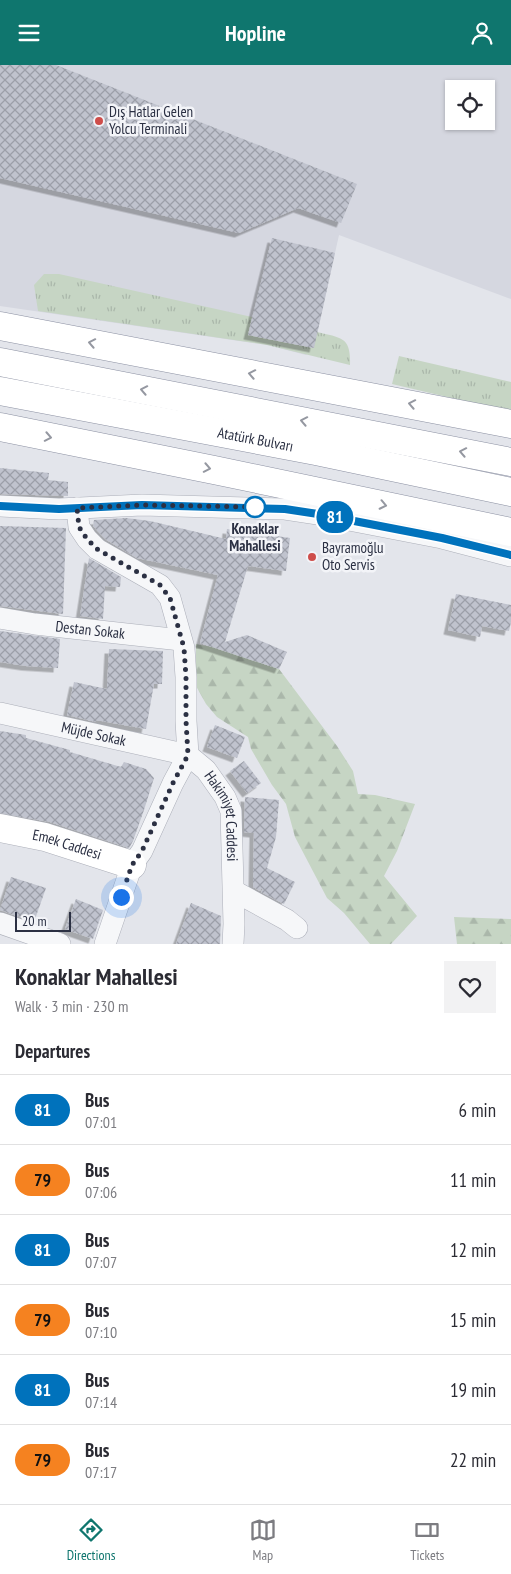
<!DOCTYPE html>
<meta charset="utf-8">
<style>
:root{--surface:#fff;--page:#f2f2f3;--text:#2b2b33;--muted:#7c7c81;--line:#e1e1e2;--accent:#0f766e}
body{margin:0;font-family:"PT Sans Narrow",sans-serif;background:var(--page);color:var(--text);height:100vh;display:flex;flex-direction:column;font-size:19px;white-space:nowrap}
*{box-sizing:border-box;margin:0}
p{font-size:16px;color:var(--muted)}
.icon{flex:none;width:28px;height:28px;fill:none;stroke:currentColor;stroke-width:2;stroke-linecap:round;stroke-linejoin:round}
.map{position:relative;height:879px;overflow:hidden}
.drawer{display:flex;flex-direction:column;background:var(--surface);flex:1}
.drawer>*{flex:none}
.badge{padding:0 10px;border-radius:16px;font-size:18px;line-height:32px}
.tools{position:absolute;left:445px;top:15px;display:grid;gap:10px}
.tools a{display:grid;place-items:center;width:50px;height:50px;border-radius:0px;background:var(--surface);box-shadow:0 1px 4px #0004;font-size:25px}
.scale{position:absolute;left:15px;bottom:12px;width:56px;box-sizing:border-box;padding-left:5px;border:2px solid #2b3043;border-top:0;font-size:14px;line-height:18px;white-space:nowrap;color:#2b3043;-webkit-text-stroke:4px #f3f4f8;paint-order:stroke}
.you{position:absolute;width:25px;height:25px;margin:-12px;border:4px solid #fff;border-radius:50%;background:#1a73e8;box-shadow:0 0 0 8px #1a73e833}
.map>.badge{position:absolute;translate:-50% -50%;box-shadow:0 0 0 2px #fff}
h2{padding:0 15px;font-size:19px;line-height:45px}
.round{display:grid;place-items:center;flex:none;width:52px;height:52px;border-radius:0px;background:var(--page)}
.head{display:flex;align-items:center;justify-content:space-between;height:85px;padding:0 15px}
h1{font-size:24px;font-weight:700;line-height:38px}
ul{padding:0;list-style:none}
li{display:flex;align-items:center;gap:15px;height:70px;padding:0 15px;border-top:1px solid var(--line)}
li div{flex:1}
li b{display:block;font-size:19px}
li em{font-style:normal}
li .badge{min-width:55px;font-weight:700;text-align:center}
header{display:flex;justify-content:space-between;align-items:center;height:65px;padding:0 15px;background:var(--accent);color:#fff;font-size:22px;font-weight:700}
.menu{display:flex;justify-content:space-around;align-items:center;height:70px;border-top:1px solid var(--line);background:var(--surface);font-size:14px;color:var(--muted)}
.menu a{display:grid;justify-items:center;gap:2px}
.menu .current{color:var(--accent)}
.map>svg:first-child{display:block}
.built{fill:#d5d7e0;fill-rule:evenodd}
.grass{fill:url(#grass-tufts)}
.forest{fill:url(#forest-firs)}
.building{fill:url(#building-cross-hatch);filter:url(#shadow)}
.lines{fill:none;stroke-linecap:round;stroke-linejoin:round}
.street-casing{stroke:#acafb9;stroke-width:22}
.secondary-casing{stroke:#acafb9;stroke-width:29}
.highway-casing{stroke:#8b90a2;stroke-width:29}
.street{stroke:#f6f7f9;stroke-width:21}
.secondary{stroke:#fff;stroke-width:28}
.highway{stroke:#fff;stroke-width:28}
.oneway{stroke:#9598a1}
.line-casing{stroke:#fff;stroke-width:11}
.line{stroke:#0072bc;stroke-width:8}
.walk{stroke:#2b3043;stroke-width:5;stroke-dasharray:0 9}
.poi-dot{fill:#ce4d4a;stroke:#f3f4f8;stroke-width:2}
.stop-dot{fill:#fff;stroke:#0072bc;stroke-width:2.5}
.labels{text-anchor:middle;stroke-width:5;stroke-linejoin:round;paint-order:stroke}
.poi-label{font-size:15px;fill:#2b3043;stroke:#f3f4f8;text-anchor:start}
.street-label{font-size:15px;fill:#2b3043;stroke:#f3f4f8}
.stop-label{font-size:15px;font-weight:bold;fill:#2b3043;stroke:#f3f4f8}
</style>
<header><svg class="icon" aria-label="menu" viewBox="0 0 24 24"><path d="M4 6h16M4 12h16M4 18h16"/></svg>Hopline<svg class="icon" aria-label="person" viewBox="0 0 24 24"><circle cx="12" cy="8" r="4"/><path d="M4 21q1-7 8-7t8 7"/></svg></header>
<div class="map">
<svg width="511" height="879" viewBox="0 0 511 879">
<defs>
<pattern id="grass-tufts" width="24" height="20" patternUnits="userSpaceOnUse" patternTransform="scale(1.25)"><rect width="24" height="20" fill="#c6d5c4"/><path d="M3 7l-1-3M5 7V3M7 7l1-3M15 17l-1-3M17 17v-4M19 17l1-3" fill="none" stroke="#aab7aa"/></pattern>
<pattern id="forest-firs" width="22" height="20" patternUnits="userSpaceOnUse" patternTransform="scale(1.25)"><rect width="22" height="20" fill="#c6d5c4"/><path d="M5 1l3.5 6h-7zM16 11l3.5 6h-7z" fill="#aab7aa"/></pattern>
<pattern id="building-cross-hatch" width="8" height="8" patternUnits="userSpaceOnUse" patternTransform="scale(1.25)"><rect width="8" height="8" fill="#c0c3ce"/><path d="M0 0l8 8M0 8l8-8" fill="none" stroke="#9c9fa9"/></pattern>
<filter id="shadow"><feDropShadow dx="-4.5" dy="4.5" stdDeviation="0" flood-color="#0004"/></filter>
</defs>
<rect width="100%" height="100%" fill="#e3e5eb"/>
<path class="built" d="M0,0H511V234L339,170L314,283L306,290L267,280L0,241ZM454,24H486V56H454Z"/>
<g class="grass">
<path d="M44,209H59L252,252L248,270L313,283L317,267C342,273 351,272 350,300L267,280L38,246L34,220Z"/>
<path d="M399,291L511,317V347L392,319Z"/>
</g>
<g class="forest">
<path d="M196,579L212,582L279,604L337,681L353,706L358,729L375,730L415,739L397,786L384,811L417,851L391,879H370L344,848L327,833L295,772L286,739L272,720L251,684L248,672L217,652L206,639L196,621Z"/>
<path d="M454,852L511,854V879H457Z"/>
</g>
<g class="building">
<path d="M0,0H56L357,119L341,158L298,143L239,168L0,113Z"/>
<path d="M272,173L335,188L314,283L248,270Z"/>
<path d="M0,403L49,408L48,415L68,417V431L0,429Z"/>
<path d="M126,453L150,456L226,474L227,464L290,473L286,506L248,501L225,577L247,570L287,587L279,604L200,578L218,510L137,493L105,474L93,461L94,455Z"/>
<path d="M0,461L66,463L63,549L0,541Z"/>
<path d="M89,493L121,512L120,522L105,521L103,554L80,551Z"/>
<path d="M456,529L511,540V557L509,566L482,561L480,572L448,565Z"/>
<path d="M0,566L60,574L58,603L26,601L0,597Z"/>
<path d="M109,584L163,586L162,619H154L146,664L96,655V657L67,650L74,617L107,624Z"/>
<path d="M215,660L245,672L237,693L207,682Z"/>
<path d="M0,666L26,670V673L70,685V687L121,702L124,697L146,704L154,713L144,745L133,776L129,783L50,757L0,748Z"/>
<path d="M244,696L261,718L247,728L230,706Z"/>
<path d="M245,732L279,735L276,772L267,803L295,817L284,839L261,827L263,824L261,823L260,826L253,822L254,768L244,767Z"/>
<path d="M11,812L46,823L34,857L0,845Z"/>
<path d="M76,834L103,845L93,874L65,864Z"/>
<path d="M191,838L221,851L220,879H176Z"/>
</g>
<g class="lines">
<g class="street-casing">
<g id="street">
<path d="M0,441L59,444L142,440L285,444L318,449L442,473L511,491"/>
<path id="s1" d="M77,443L79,462L87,474L97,484L160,520L170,533L184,583L186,612V656L188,690L206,705L225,732L231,746L234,859L233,879"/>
<path id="s2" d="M0,553L35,559L181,575"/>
<path id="s3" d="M0,648L188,690L173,718L142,786L132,800L105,879"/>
<path d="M234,826L287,855L297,863"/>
<path d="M0,858L60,879"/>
</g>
</g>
<g class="secondary-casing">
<g id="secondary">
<path id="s4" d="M0,763L45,772L132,800"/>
</g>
</g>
<g class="highway-casing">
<g id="highway">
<path d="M0,261L511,359"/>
<path d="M0,297L511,397"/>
<path id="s5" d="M0,326L316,386L511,427"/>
<path d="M0,362L214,405L511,467"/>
</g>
</g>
<use href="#street" class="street"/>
<use href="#secondary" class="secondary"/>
<use href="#highway" class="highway"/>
</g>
<defs><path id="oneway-chevron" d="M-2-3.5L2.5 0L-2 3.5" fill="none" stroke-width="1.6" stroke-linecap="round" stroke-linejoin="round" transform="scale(1.25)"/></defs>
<g class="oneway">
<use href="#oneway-chevron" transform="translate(92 278) rotate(-169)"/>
<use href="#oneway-chevron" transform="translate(252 309) rotate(-169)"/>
<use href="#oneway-chevron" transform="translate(144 325) rotate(-169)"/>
<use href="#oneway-chevron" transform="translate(412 339) rotate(-169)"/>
<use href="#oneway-chevron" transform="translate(304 356) rotate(-169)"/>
<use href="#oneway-chevron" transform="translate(48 372) rotate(11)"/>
<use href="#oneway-chevron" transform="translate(463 387) rotate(-169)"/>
<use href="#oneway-chevron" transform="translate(207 403) rotate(11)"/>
<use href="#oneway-chevron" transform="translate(383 440) rotate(12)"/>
</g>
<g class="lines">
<g class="line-casing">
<path id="line" d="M0,441L59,444L142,440L285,444L318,449L442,473L511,490"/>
</g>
<use href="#line" class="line"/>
<path class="walk" d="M121,832L132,800L142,786L173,718L188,690L186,656V612L184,583L170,533L160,520L97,484L87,474L79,462L77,443L142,440L255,442"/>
</g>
<g class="poi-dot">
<circle cx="99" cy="56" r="5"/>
<circle cx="312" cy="492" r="5"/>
</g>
<circle class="stop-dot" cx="255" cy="442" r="10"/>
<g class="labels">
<g class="poi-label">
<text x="109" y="52">Dış Hatlar Gelen<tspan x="109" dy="17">Yolcu Terminali</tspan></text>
<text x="322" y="488">Bayramoğlu<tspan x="322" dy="17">Oto Servis</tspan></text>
</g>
<g class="street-label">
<text dy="5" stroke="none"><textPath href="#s5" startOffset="260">Atatürk Bulvarı</textPath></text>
<text dy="5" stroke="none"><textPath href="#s2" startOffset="91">Destan Sokak</textPath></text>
<text dy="5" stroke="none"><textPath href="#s3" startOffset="96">Müjde Sokak</textPath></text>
<text dy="5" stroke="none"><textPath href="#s1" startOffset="370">Hakimiyet Caddesi</textPath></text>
<text dy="5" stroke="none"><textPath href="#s4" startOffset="69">Emek Caddesi</textPath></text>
</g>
<g class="stop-label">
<text x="255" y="469">Konaklar<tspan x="255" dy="17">Mahallesi</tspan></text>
</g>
</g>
</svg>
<div class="tools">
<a><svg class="icon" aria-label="locate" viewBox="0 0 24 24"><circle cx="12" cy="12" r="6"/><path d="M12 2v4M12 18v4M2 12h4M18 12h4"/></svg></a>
</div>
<div class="scale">20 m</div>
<div class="you" style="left:121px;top:832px"></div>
<b class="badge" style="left:335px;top:452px;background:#0072bc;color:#fff">81</b>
</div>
<section class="drawer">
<div class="head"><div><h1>Konaklar Mahallesi</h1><p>Walk · 3 min · 230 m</p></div><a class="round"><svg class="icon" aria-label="heart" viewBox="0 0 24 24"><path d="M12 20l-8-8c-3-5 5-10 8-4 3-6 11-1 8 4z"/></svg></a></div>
<h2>Departures</h2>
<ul>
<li><span class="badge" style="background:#0072bc;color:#fff">81</span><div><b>Bus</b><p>07:01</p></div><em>6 min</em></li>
<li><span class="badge" style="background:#f58220;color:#111">79</span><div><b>Bus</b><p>07:06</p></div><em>11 min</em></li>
<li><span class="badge" style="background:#0072bc;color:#fff">81</span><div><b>Bus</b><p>07:07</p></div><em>12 min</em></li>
<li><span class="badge" style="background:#f58220;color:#111">79</span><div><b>Bus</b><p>07:10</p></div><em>15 min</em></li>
<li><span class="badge" style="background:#0072bc;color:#fff">81</span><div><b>Bus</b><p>07:14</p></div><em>19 min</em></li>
<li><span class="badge" style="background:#f58220;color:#111">79</span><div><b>Bus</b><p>07:17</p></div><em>22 min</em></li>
</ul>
</section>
<nav class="menu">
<a class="current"><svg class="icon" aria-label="directions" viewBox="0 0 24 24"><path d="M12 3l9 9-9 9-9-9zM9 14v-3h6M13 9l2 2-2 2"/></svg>Directions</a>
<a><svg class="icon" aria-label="map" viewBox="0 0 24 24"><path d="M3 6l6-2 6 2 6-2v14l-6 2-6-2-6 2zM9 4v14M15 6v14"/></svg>Map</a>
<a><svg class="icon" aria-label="tickets" viewBox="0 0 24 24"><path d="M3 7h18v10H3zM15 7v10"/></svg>Tickets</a>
</nav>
